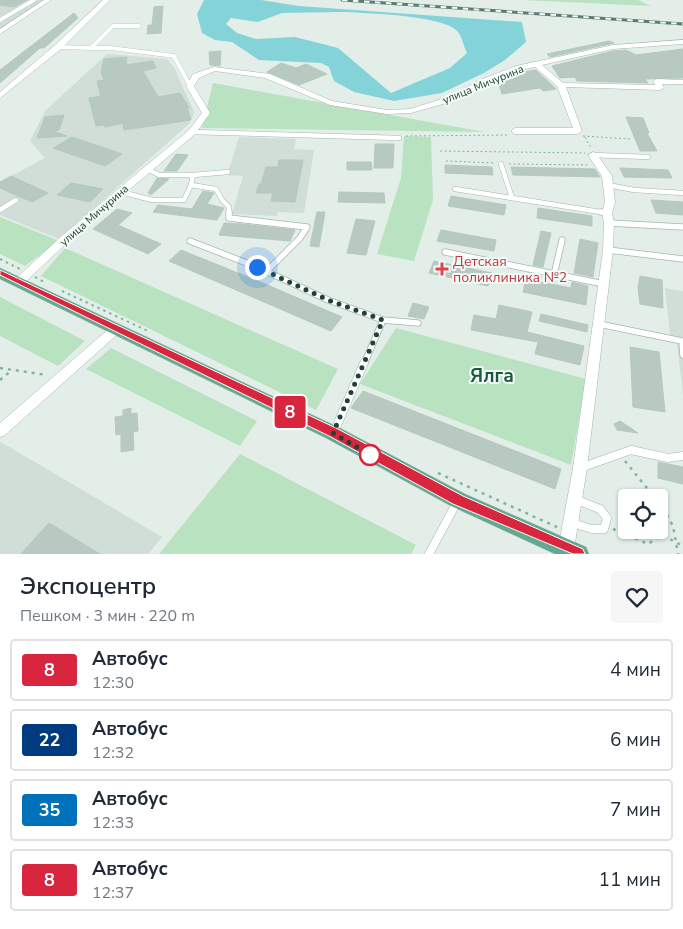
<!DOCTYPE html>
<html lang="ru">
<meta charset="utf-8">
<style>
:root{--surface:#fff;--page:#f6f6f7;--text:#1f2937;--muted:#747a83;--line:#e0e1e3}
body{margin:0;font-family:"Nunito Sans",sans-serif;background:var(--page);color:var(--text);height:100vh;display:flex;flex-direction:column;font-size:19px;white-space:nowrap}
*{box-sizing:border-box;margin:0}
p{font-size:16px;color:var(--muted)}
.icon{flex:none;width:28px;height:28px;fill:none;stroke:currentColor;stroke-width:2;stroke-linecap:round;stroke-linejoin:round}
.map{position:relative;height:554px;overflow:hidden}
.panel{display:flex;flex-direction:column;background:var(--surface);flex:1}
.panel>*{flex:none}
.badge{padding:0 10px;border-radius:4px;font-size:18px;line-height:32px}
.buttons{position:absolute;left:618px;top:489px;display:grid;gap:10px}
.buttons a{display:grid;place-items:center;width:50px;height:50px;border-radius:5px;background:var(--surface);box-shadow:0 1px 4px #0004;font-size:25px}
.you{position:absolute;width:25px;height:25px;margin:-12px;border:4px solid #fff;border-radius:50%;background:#1a73e8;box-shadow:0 0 0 8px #1a73e833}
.map>.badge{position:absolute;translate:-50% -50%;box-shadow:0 0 0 2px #fff}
.round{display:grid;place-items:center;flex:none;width:52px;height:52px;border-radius:5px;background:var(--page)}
.head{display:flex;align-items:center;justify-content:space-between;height:85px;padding:0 20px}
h1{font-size:24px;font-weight:600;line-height:38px}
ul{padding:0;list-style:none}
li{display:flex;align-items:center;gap:15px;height:62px;margin:0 10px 8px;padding:0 10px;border:2px solid var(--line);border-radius:5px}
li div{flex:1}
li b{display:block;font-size:19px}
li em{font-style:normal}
li .badge{min-width:55px;font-weight:700;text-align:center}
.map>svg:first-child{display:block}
.built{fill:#d0ded7}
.green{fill:#b9e2c1}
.water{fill:#84d3d9;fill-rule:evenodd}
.building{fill:#b7c9c1;stroke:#b4c9be}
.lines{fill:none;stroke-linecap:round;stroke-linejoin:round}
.service-far3-casing{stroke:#a5b7af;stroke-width:4.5}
.service-far2-casing{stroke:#a5b7af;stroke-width:5.5}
.service-far1-casing{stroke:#a5b7af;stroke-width:7}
.service-casing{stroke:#a5b7af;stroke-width:9}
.minor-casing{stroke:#a5b7af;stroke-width:1}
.primary-casing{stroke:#c1cac7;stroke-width:1}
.path-far2{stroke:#7fb6a0;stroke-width:1;stroke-dasharray:2 2.5;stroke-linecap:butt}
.path-far1{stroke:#7fb6a0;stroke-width:2;stroke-dasharray:2.5 4;stroke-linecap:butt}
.path{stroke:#7fb6a0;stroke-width:2.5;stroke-dasharray:3 5;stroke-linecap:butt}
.service-far3{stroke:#fff;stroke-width:4}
.service-far2{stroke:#fff;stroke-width:4.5}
.service-far1{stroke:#fff;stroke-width:5.5}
.service{stroke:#fff;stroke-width:8}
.minor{fill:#fff;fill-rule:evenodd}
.primary{fill:#62a991;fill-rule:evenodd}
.rail-casing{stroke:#5b7d71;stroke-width:3}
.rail{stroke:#f4faf6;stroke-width:2;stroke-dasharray:5.5;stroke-linecap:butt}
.line{fill:#d7263d;stroke:#fff}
.walk{stroke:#204236;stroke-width:5;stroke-dasharray:0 9}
.health-dot{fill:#e0444e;stroke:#f4faf6;stroke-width:2}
.stop-dot{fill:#fff;stroke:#d7263d;stroke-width:2.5}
.labels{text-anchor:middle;stroke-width:4;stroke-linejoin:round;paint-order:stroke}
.far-street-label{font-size:11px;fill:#204236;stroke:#f4faf6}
.health-label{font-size:14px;fill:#be3a42;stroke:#f4faf6;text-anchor:start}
.district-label{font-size:19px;font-weight:bold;fill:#195742;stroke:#f4faf6}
</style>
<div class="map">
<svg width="683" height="554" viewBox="0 0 683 554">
<rect width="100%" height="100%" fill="#e3eee8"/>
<g class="built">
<path d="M0,0H46L0,29Z"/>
<path d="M107,54L167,59L175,69L194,112L190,123L59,239L0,215V182L45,158L30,141L45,111Z"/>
<path d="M239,137L296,139L294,149L314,150L304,213L278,212L277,216L232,214L243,176L227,175Z"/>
<path d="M665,288L683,291V395L677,343L671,342Z"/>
<path d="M0,443L1,442L162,537L148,554H0Z"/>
</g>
<g class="green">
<path d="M522,0H638L651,6Z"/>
<path d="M213,83L485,132L202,128Z"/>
<path d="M404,136L431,137L433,200L414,261L377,254L401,178Z"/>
<path d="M0,217L59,241L25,266L0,254Z"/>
<path d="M65,248L338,369L316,410L41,276Z"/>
<path d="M0,297L85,341L58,366L0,336Z"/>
<path d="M396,328L586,379L571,465L360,384Z"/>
<path d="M111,348L257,421L240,446L86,369Z"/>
<path d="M240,454L416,545L411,554H159Z"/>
</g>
<path class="water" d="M204,0H261L299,6L522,22L526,42L505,60L484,73L442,93L394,101L354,92L334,81L329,67L321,63L259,60L232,42L215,40L202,33L197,14ZM341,12C364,13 445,15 458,32C462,37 464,47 467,53L450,68L391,93L338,48L295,37L256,39L237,33L226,24L231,18L258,22L282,13Z"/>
<g class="building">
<path d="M0,0H27L14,7L0,5Z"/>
<path d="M163,6L161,33L147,34L148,25H152L154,7Z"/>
<path d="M74,13L78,18L44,48H40L0,83V70Z"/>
<path d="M609,41L614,43L550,57L547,54Z"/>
<path d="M683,49V78L645,79L648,83L577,81L575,77L560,78L552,66L613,51L626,50L636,55Z"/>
<path d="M221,51L220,66L210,65L209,52Z"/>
<path d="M127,57L126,65L153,61L156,68L143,71L158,97L180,93L189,108H187L191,120L124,130L123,123L105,127L104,125L96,126L89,98L101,96L97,81L104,80L101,72L104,59Z"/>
<path d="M281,63L296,68L306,64L327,74L299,85L267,72Z"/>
<path d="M536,70L556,89L543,91L540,88L502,94L498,81L509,80L507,78L525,74L523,72Z"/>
<path d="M64,115L59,130L52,131L67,136L37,138L45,117Z"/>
<path d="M626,117L643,118L649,133H647L657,151H640Z"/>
<path d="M72,137L105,148L122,154L105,166L53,148Z"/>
<path d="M375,144H394L393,168H374Z"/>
<path d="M176,154L188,155L177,171H164Z"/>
<path d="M279,160H303L295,202L271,201L273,193H256L259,184H261L266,167H278Z"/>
<path d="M347,162H371L372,170H347Z"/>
<path d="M445,165L492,167L493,175L445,173Z"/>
<path d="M511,167L595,169L600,177L513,175Z"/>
<path d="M620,168L668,170L672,178L624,177Z"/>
<path d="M11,176L48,193L32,202L0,188V182Z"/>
<path d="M157,178L169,179L151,195L148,193Z"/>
<path d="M71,183L103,189L90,202L57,195Z"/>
<path d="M203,191L214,193L207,204L224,208L217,220L153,212L158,205L192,209Z"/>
<path d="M339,192L384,193L385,203L338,202Z"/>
<path d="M451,196L506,205L504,215L448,206Z"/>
<path d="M651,200L683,202V215L656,213Z"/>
<path d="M538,208L592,216V226L537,218Z"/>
<path d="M117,209L132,213L118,225L161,244L148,254L93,229Z"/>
<path d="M317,212H325L319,247L310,246Z"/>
<path d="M356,219L375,221L366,255L347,253Z"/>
<path d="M224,223L242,224L295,230L290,241L219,235Z"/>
<path d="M441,230L496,240L494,251L437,241Z"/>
<path d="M541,231L551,233L543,267L533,265Z"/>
<path d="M580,239L598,243L593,277L574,273Z"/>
<path d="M181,250L258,281L342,317L331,331L169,261Z"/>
<path d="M434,261L492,273L488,286L429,273Z"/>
<path d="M531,274L541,276L540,282L571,288L572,282L588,286L586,305L523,292L526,279L529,280Z"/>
<path d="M640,276L662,280L663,308L640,304L638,288Z"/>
<path d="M413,303L429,307L424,319L408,316Z"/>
<path d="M499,305L532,312L527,332L584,346L580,365L535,354L538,342L471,330L474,315L496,319Z"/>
<path d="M541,314L588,325L587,332L539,321Z"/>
<path d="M630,347L659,352L665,412L633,407Z"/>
<path d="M363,391L561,469L555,489L351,408Z"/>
<path d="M131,408V414L137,413L138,431L133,432L134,450L121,452V434L116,435L115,417L123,416V410Z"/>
<path d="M620,421L638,433L617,430L614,424Z"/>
<path d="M658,462L683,467V484L658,478Z"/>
<path d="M49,523L100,554H21Z"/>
</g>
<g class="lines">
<g class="service-far3-casing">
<g id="service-far3">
<path d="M0,20L34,0"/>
<path d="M58,47L91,48L113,26H139"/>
<path d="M91,48H111L174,56L190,86"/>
</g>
</g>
<g class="service-far2-casing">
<g id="service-far2">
<path d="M192,132L399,138"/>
<path d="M593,155L648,157"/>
<path d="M501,164L512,198"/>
<path d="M147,169L159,175H193L191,185"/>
<path d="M193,175L228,172"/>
<path d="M608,185L634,190L683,193"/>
<path d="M455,189L607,213"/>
<path d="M121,192L152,200H184L191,185L216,189L222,200L229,207V213"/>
<path d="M0,210L16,200"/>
</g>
</g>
<g class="service-far1-casing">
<g id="service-far1">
<path d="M229,212V218L307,227L300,238L267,271"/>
<path d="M601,212L607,213"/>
<path d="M609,223L683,227"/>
<path d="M190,241L257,267L328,300L383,320L418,323"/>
<path d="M608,250L683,259"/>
<path d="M445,252L604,284"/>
<path d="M554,275L562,240"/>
<path d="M599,324L682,341L683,355"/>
<path d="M364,364L383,320"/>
</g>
</g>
<g class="service-casing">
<g id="service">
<path d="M334,432L364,363"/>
<path d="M580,468L631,450L668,458L683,456"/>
<path d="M572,523L592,529H604L607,518L600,509L577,500"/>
<path d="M429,554L457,502"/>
</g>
</g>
<g class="minor-casing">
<g id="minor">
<path d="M44,0H51L0,34V29Z"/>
<path d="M103,0H110L61,49L0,98V92L55,45Z"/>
<path d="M683,40V44L613,49L542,65L563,83L655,85L653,81L657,79L683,80V84H662L664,88L660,90L566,87L582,131L578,134H515L511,131L515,128H573L557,86L535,67L521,70L486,84L457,100L411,113L387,114L330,105L265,78L215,71L199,78L194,86L210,113L195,134L71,239L22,285H14L12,282L63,235L189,130L202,113L186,86L193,74L214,67L270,74L332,101L387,110L410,109L451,96L480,80L516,66L613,45Z"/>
<path d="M593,152L596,153L612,176L615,202L612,213L614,223L613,250L587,468L574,549L572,554H560L558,549L573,468L603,250L604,223L602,213L605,202L602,176L588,155Z"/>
<path d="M116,325L120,326L122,329L120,332L5,435L0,437V423L112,326Z"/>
</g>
</g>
<g class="primary-casing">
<path id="primary" d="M0,268L340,428L465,494L586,547L589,554H555L451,506L326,438L0,279Z"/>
</g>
<g class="path-far2">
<path d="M406,136L509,135"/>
<path d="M583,136L630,139"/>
<path d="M585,137L591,148"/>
<path d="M440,151L585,153"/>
<path d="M446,161L494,163"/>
<path d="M509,164L589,165"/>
</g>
<g class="path-far1">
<path d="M0,259L20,269"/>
<path d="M35,277L46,283"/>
<path d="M62,291L148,331"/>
</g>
<g class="path">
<path d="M0,368L47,375"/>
<path d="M0,380L12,370"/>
<path d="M625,461L655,498"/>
<path d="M438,473L559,528"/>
<path d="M659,501L673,526L678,554"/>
<path d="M613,529L648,544L662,535L683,546"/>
</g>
<use href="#service-far3" class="service-far3"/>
<use href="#service-far2" class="service-far2"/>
<use href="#service-far1" class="service-far1"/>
<use href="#service" class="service"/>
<use href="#minor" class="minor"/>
<use href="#primary" class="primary"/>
<g class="rail-casing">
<path id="rail" d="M342,0L683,24"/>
</g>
<use href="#rail" class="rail"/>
</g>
<path class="line" d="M0,270L338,429L463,496L583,549L585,554H573L453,504L329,436L0,275Z"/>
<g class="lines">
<path class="walk" d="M257,267L328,300L383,320L333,433L370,455"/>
</g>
<path class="health-dot" d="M439.5 261.5h5v5h5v5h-5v5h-5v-5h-5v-5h5z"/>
<circle class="stop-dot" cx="370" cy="455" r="10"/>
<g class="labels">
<g class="far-street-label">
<text transform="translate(483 84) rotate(-22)" y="4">улица Мичурина</text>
<text transform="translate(94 215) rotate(-41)" y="4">улица Мичурина</text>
</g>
<g class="health-label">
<text x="453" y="266">Детская<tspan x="453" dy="16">поликлиника №2</tspan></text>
</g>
<g class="district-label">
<text x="492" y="382">Ялга</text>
</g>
</g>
</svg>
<div class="buttons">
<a><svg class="icon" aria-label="locate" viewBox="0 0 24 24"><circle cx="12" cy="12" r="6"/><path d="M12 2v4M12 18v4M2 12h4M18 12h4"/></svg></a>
</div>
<div class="you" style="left:257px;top:267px"></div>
<b class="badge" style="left:290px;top:412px;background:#d7263d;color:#fff">8</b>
</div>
<section class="panel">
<div class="head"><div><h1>Экспоцентр</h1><p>Пешком · 3 мин · 220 m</p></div><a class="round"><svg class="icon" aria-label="heart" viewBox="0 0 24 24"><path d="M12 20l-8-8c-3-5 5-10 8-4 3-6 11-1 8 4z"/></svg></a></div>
<ul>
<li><span class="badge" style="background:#d7263d;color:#fff">8</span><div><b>Автобус</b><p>12:30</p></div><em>4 мин</em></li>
<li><span class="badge" style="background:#003b80;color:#fff">22</span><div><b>Автобус</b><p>12:32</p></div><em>6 мин</em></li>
<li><span class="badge" style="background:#0072bc;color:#fff">35</span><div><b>Автобус</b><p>12:33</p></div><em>7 мин</em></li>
<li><span class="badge" style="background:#d7263d;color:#fff">8</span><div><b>Автобус</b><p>12:37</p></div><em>11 мин</em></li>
</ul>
</section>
